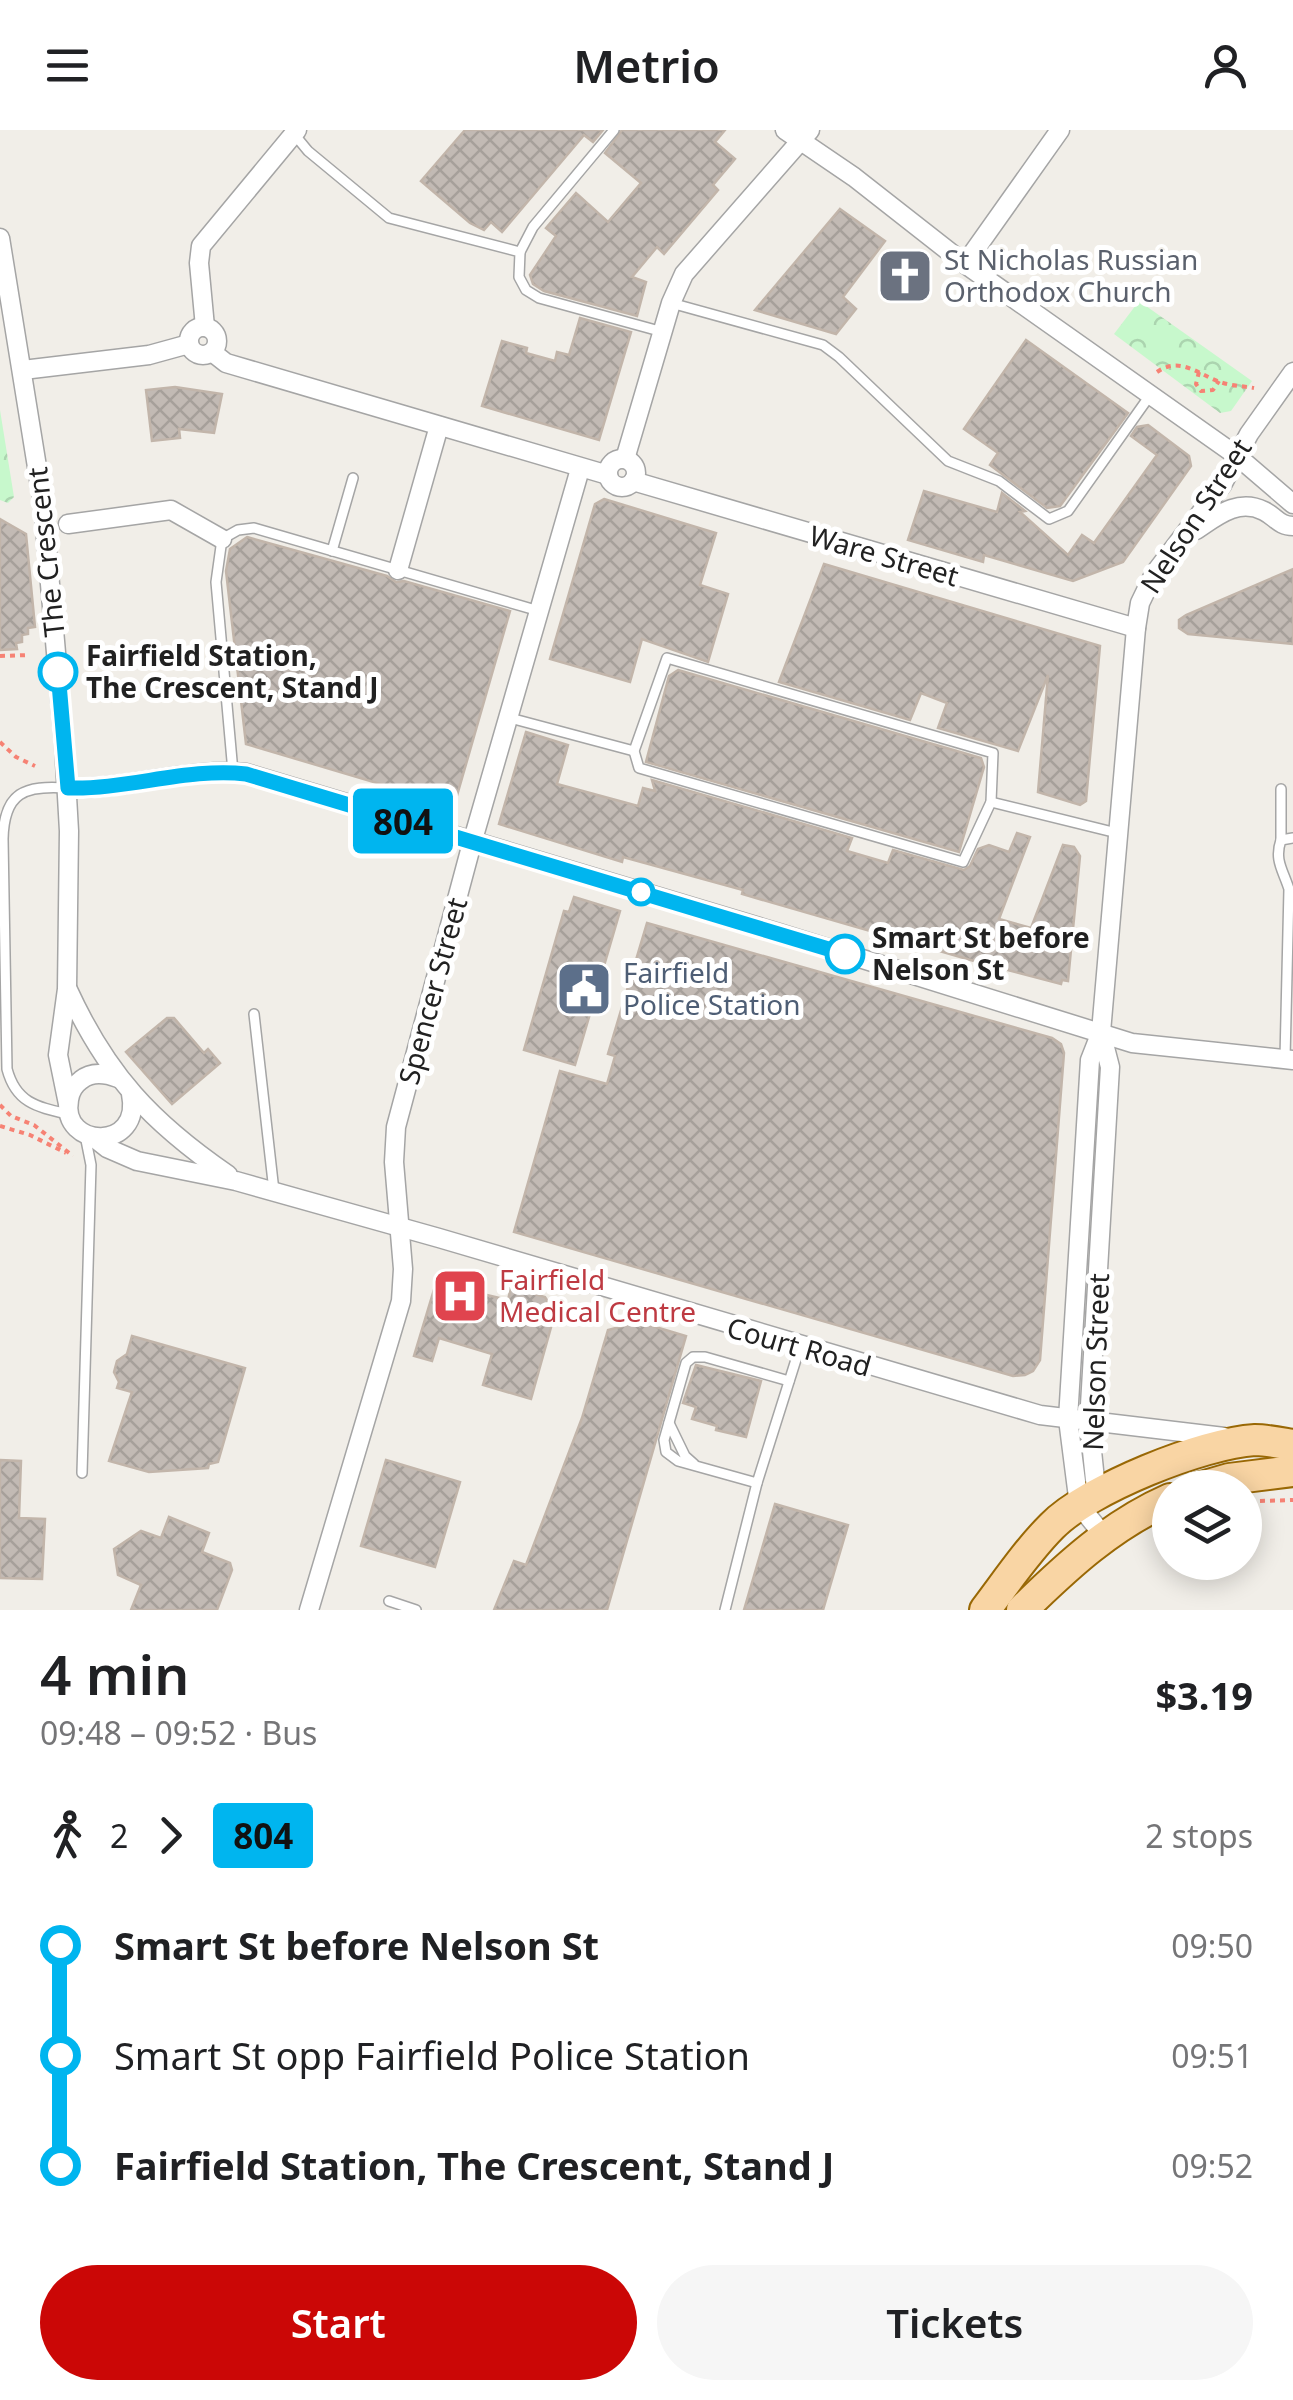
<!DOCTYPE html>
<meta charset="utf-8">
<style>
:root{--surface:#fff;--page:#f6f6f6;--text:#202124;--muted:#757577;--accent:#cb0706}
body{margin:0;font-family:"Noto Sans",sans-serif;background:var(--page);color:var(--text);height:100vh;display:flex;flex-direction:column;font-size:38px;white-space:nowrap}
*{box-sizing:border-box;margin:0}
p{font-size:32px;color:var(--muted)}
.icon{flex:none;width:55px;height:55px;fill:none;stroke:currentColor;stroke-width:2;stroke-linecap:round;stroke-linejoin:round}
.map{position:relative;height:1480px;overflow:hidden}
.drawer{display:flex;flex-direction:column;background:var(--surface);flex:1}
.drawer>*{flex:none}
.badge{padding:0 20px;border-radius:8px;font-size:35px;line-height:65px}
.fabs{position:absolute;left:1152px;top:1340px;display:grid;gap:20px}
.fabs a{display:grid;place-items:center;width:110px;height:110px;border-radius:50%;background:var(--surface);box-shadow:0 5px 25px #0003;font-size:50px}
.map>.badge{position:absolute;translate:-50% -50%;box-shadow:0 0 0 5px #fff}
.legs{display:flex;align-items:center;gap:15px;height:110px;padding:0 40px;font-size:32px}
.legs p{margin-inline-start:auto}
.headline{display:flex;align-items:center;justify-content:space-between;height:170px;padding:0 40px}
h1{font-size:55px;font-weight:600;line-height:75px}
.button{display:flex;gap:20px;margin-top:auto;padding:20px 40px}
.button a{flex:1;height:115px;border-radius:60px;background:var(--accent);color:#fff;font-size:40px;font-weight:600;line-height:115px;text-align:center}
.button a+a{background:var(--page);color:var(--text)}
ul{padding:0 40px;list-style:none}
li{display:flex;align-items:center;gap:35px;height:110px;font-size:38px}
li i{display:grid;place-items:center;width:15px;height:100%;margin:0 12px;background:currentColor}
li i::after{content:'';width:25px;height:25px;margin:-12px;border:8px solid;border-radius:50%;background:var(--surface)}
li p{margin-inline-start:auto}
li:first-child i{background:linear-gradient(#0000 50%,currentColor 0)}
li:last-child i{background:linear-gradient(currentColor 50%,#0000 0)}
header{display:flex;justify-content:space-between;align-items:center;height:130px;padding:0 40px;background:var(--surface);font-size:45px;font-weight:600}
.map>svg:first-child{display:block}
.park{fill:url(#park-crowns)}
.building{fill:url(#building-cross-hatch);stroke:#c2b5aa;stroke-width:2.5}
.lines{fill:none;stroke-linecap:round;stroke-linejoin:round}
.lane-casing{stroke:#a5a5a5;stroke-width:12}
.street-casing{stroke:#a5a5a5;stroke-width:21}
.primary-casing{stroke:#996805;stroke-width:34}
.path{stroke:#f68274;stroke-width:4;stroke-dasharray:5 5;stroke-linecap:butt}
.lane{stroke:#fff;stroke-width:9}
.street{stroke:#fff;stroke-width:18}
.primary{stroke:#f9d5a4;stroke-width:30}
.line-1-casing{stroke:#fff;stroke-width:22}
.line-1{stroke:#00b5ef;stroke-width:15}
.stop-1-dot{fill:#fff;stroke:#00b5ef;stroke-width:5}
.labels{text-anchor:middle;stroke-width:10;stroke-linejoin:round;paint-order:stroke}
.worship-label{font-size:28px;fill:#5b616d;stroke:#fff;text-anchor:start}
.street-label{font-size:28px;fill:#212121;stroke:#fff}
.stop-label{font-size:28px;font-weight:bold;fill:#212121;stroke:#fff;text-anchor:start}
.service-label{font-size:28px;fill:#4e5e75;stroke:#fff;text-anchor:start}
.health-label{font-size:28px;fill:#be3a42;stroke:#fff;text-anchor:start}
</style>
<header><svg class="icon" aria-label="menu" viewBox="0 0 24 24"><path d="M4 6h16M4 12h16M4 18h16"/></svg>Metrio<svg class="icon" aria-label="person" viewBox="0 0 24 24"><circle cx="12" cy="8" r="4"/><path d="M4 21q1-7 8-7t8 7"/></svg></header>
<div class="map">
<svg width="1293" height="1480" viewBox="0 0 1293 1480">
<defs>
<pattern id="park-crowns" width="20" height="18" patternUnits="userSpaceOnUse" patternTransform="scale(2.5)"><rect width="20" height="18" fill="#c7f8cc"/><path d="M2 6a3 3 0 1 1 6 0M12 15a3 3 0 1 1 6 0" fill="none" stroke="#abd4af"/></pattern>
<pattern id="building-cross-hatch" width="8" height="8" patternUnits="userSpaceOnUse" patternTransform="scale(2.5)"><rect width="8" height="8" fill="#c2bab4"/><path d="M0 0l8 8M0 8l8-8" fill="none" stroke="#a6a09a"/></pattern>
</defs>
<rect width="100%" height="100%" fill="#f1eee8"/>
<g class="park">
<path d="M1139,171L1252,251L1231,281L1220,283L1114,204Z"/>
<path d="M0,280L14,367L8,373L0,370Z"/>
</g>
<g class="building">
<path d="M465,0H603L593,12L584,5L502,102L491,92L484,100L470,93L421,51Z"/>
<path d="M622,0H725L715,12L735,29L713,55L718,60L664,124L657,117L632,147L646,152L637,186L544,161L533,154L530,145L556,106L546,98L576,63L608,92L641,53L605,23Z"/>
<path d="M840,79L885,111L843,167L856,179L836,204L755,180Z"/>
<path d="M580,188L631,202L599,310L482,276L502,211L527,218L526,223L555,231L557,222L569,225Z"/>
<path d="M1026,210L1128,283L1060,376L1047,378L990,335L998,323L964,299Z"/>
<path d="M175,257L222,264L214,303L179,299L180,308L152,311L146,260Z"/>
<path d="M1148,295L1189,326L1191,336L1123,432L1073,451L984,425L983,432L908,410L924,361L997,382L1002,363L1025,381L1020,382L1068,425L1082,405L1094,413L1157,325L1131,306L1137,297Z"/>
<path d="M604,369L716,403L700,455L728,464L708,532L642,509L630,552L550,529L595,374Z"/>
<path d="M0,389L26,404L35,497L28,498V504L22,505V512L16,513L17,519L0,520Z"/>
<path d="M247,407L387,446L396,452L404,451L510,481L454,676L246,614L226,441L230,419Z"/>
<path d="M824,434L1100,516L1086,671L1080,675L1038,662L1048,545L1018,621L938,598L947,573L921,563L910,590L779,552Z"/>
<path d="M1293,439V514L1188,504L1179,498V490L1186,485Z"/>
<path d="M678,540L981,628L984,637L959,722L646,632L669,546Z"/>
<path d="M526,602L568,615L557,654L638,676L643,658L655,661L652,650L852,708L847,721L888,733L893,720L964,740L970,736L978,719L989,715L1009,722L1017,703L1030,707L999,789L1031,798L1063,715L1074,717L1080,726L1068,851L1062,850L1061,854L981,833L742,764L743,760L623,727L622,732L499,694Z"/>
<path d="M574,767L620,781L575,935L524,920L564,781L569,782Z"/>
<path d="M647,793L1052,908L1061,914L1064,923L1040,1230L1033,1241L1025,1245L1013,1246L514,1102L560,941L607,954L615,926L608,924Z"/>
<path d="M167,888H174L204,923L208,919L220,933L172,974L126,922Z"/>
<path d="M436,1153L508,1170L511,1157L545,1167L555,1183L531,1269L483,1255L492,1224L439,1208L432,1231L414,1226Z"/>
<path d="M629,1189L686,1206L607,1480H494L514,1431L526,1435L582,1288L608,1200L627,1195Z"/>
<path d="M132,1206L245,1238L218,1332L209,1334L208,1338L149,1342L109,1331L132,1262L117,1258L119,1252L114,1242L117,1231L127,1224Z"/>
<path d="M696,1235L761,1251L746,1307L716,1300L717,1296L692,1289L696,1277L683,1273Z"/>
<path d="M0,1330L21,1331L19,1388L45,1389L42,1449L0,1448Z"/>
<path d="M386,1330L460,1352L435,1437L361,1416Z"/>
<path d="M775,1374L848,1395L823,1480H744Z"/>
<path d="M169,1387L209,1403L202,1422L230,1433L232,1440L217,1480H131L141,1455L118,1445L114,1419L141,1401L161,1408Z"/>
</g>
<g class="lines">
<g class="lane-casing">
<g id="lane">
<path d="M294,4L308,21L389,88L520,122L519,147L526,160L539,168L663,202"/>
<path d="M520,122L533,97L614,0"/>
<path d="M671,173L823,215L839,227L948,331L999,351L1049,389L1068,381L1151,264"/>
<path d="M332,421L353,348"/>
<path d="M667,528L993,623L991,672L963,732L639,638L634,621Z"/>
<path d="M510,588L634,621"/>
<path d="M233,642L216,452L222,409L238,400L254,398L539,481"/>
<path d="M67,658C25,655 4,662 3,709L7,939C16,973 37,977 68,984"/>
<path d="M991,672L1117,703"/>
<path d="M1281,710V659"/>
<path d="M254,884L274,1061"/>
<path d="M1285,928L1289,759C1283,740 1274,730 1281,710L1293,708"/>
<path d="M669,1293L685,1326L694,1334"/>
<path d="M82,1343L91,1035L85,1005"/>
<path d="M757,1353L678,1331L666,1322L664,1310L686,1233L693,1227H705L789,1251"/>
<path d="M389,1471L416,1480"/>
<path d="M725,1480L757,1353L800,1217"/>
</g>
</g>
<g class="street-casing">
<g id="street">
<path d="M785,0L854,47L965,134L1237,326L1293,374"/>
<path d="M0,108L43,374L64,614L69,701L67,859L58,925L68,974"/>
<path d="M965,134L1060,0"/>
<circle cx="203" cy="211" r="14"/>
<path d="M205,197L199,133L201,116L297,0"/>
<path d="M212,222L226,233L608,345"/>
<path d="M23,240L149,225L189,214"/>
<path d="M625,329L671,173L684,144L810,0"/>
<circle cx="622" cy="343" r="14"/>
<path d="M633,351L1136,498"/>
<path d="M68,394L171,380L222,409"/>
<path d="M1196,400C1217,386 1238,368 1264,381C1276,387 1279,396 1293,396"/>
<path d="M398,440L439,296"/>
<path d="M67,658C126,660 190,637 246,643L779,803L1132,913L1293,930"/>
<path d="M68,860C107,945 151,992 228,1045"/>
<path d="M118,948C105,943 92,941 81,950C74,955 70,962 69,970C60,1019 143,1022 131,964"/>
<path d="M93,1007L107,1018L137,1031L236,1051L439,1108L1040,1285L1224,1307"/>
<path d="M1097,1369L1089,1292L1110,937L1101,902"/>
<path d="M1104,1406L1079,1375L1068,1289L1090,930L1101,902L1136,498L1140,473L1154,444L1222,355L1249,304L1293,242"/>
<path d="M309,1480L401,1171L403,1139L394,1032L396,997L472,713L580,339"/>
</g>
</g>
<g class="primary-casing">
<g id="primary">
<path d="M1198,1358L1229,1349L1293,1341"/>
<path d="M985,1480C1007,1451 1027,1421 1052,1396C1088,1359 1203,1313 1255,1310C1267,1310 1281,1313 1293,1315"/>
<path d="M1022,1480C1067,1436 1111,1395 1170,1369"/>
</g>
</g>
<g class="path">
<path d="M1157,242C1180,226 1198,244 1220,252C1232,256 1243,256 1254,258"/>
<path d="M1199,242L1196,254L1201,261L1213,260L1219,251"/>
<path d="M0,526L29,525"/>
<path d="M0,612L16,627L35,636"/>
<path d="M0,975L11,986L34,995L73,1026"/>
<path d="M0,996L30,1005L66,1023"/>
<path d="M1260,1371L1293,1370"/>
</g>
<use href="#lane" class="lane"/>
<use href="#street" class="street"/>
<use href="#primary" class="primary"/>
</g>
<g class="lines">
<g class="line-1-casing">
<path id="line-1" d="M58,542L68,658C126,660 190,637 246,644L845,824"/>
</g>
<use href="#line-1" class="line-1"/>
</g>
<defs>
<g id="church-square" transform="scale(2.875)"><rect x="-9" y="-9" width="18" height="18" rx="4" fill="#6b7280" stroke="#fff"/><path d="M-1.2-6h2.4v3.5h3.3v2.4h-3.3V6h-2.4V-.1h-3.3v-2.4h3.3Z" fill="#fff"/></g>
<g id="civic-square" transform="scale(2.875)"><rect x="-9" y="-9" width="18" height="18" rx="4" fill="#5c6f8a" stroke="#fff"/><path d="M-.6-6.5H3V-4.5H.6V-3L4-1V1h2V6H-6V1h2V-1L-.6-3ZM-1.2 2.5V6h2.4V2.5Z" fill="#fff"/></g>
<g id="hospital-square" transform="scale(2.875)"><rect x="-9" y="-9" width="18" height="18" rx="4" fill="#e0444e" stroke="#fff"/><path d="M-5-5h3v3.5h4V-5h3V5h-3V1.5h-4V5h-3Z" fill="#fff"/></g>
</defs>
<g fill-rule="evenodd">
<use href="#church-square" x="905" y="146"/>
<use href="#civic-square" x="584" y="859"/>
<use href="#hospital-square" x="460" y="1166"/>
</g>
<g class="stop-1-dot">
<circle cx="58" cy="542" r="18"/>
<circle cx="641" cy="762" r="12"/>
<circle cx="845" cy="824" r="18"/>
</g>
<g class="labels">
<g class="worship-label">
<text x="944" y="140">St Nicholas Russian<tspan x="944" dy="32">Orthodox Church</tspan></text>
</g>
<g class="street-label">
<text transform="translate(1196 386) rotate(-57)" y="10">Nelson Street</text>
<text transform="translate(46 422) rotate(-96)" y="10">The Crescent</text>
<text transform="translate(884 426) rotate(16)" y="10">Ware Street</text>
<text transform="translate(433 861) rotate(-75)" y="10">Spencer Street</text>
<text transform="translate(799 1217) rotate(16)" y="10">Court Road</text>
<text transform="translate(1096 1232) rotate(-88)" y="10">Nelson Street</text>
</g>
<g class="stop-label">
<text x="86" y="536">Fairfield Station,<tspan x="86" dy="32">The Crescent, Stand J</tspan></text>
<text x="872" y="818">Smart St before<tspan x="872" dy="32">Nelson St</tspan></text>
</g>
<g class="service-label">
<text x="623" y="853">Fairfield<tspan x="623" dy="32">Police Station</tspan></text>
</g>
<g class="health-label">
<text x="499" y="1160">Fairfield<tspan x="499" dy="32">Medical Centre</tspan></text>
</g>
</g>
</svg>
<div class="fabs">
<a><svg class="icon" aria-label="layers" viewBox="0 0 24 24"><path d="M12 4l9 5-9 5-9-5zM3 14l9 5 9-5"/></svg></a>
</div>
<b class="badge" style="left:403px;top:691px;background:#00b5ef;color:#111">804</b>
</div>
<section class="drawer">
<div class="headline"><div><h1>4 min</h1><p>09:48 – 09:52 · Bus</p></div><b>$3.19</b></div>
<div class="legs"><svg class="icon" aria-label="walk" viewBox="0 0 24 24"><circle cx="13" cy="4" r="2"/><path d="M13 8l-2 6 4 7M11 14l-3 7M7 12l3-4h3l4 4"/></svg>2<svg class="icon" aria-label="forward" viewBox="0 0 24 24"><path d="M9 5l7 7-7 7"/></svg><b class="badge" style="background:#00b5ef;color:#111">804</b><p>2 stops</p></div>
<ul>
<li><i style="color:#00b5ef"></i><b>Smart St before Nelson St</b><p>09:50</p></li>
<li><i style="color:#00b5ef"></i><span>Smart St opp Fairfield Police Station</span><p>09:51</p></li>
<li><i style="color:#00b5ef"></i><b>Fairfield Station, The Crescent, Stand J</b><p>09:52</p></li>
</ul>
<div class="button"><a>Start</a><a>Tickets</a></div>
</section>
